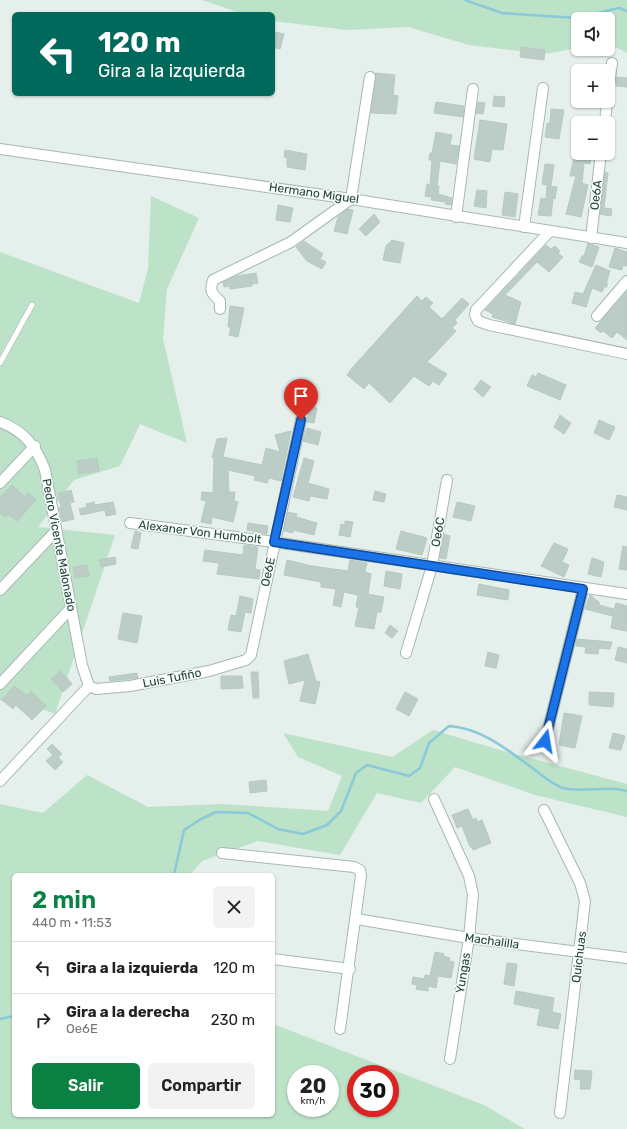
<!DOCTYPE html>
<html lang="es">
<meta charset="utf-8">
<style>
body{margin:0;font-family:Rubik,sans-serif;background:#f2f2f2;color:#222;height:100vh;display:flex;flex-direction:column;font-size:15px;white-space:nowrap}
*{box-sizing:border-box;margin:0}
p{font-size:13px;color:#767676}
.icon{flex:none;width:22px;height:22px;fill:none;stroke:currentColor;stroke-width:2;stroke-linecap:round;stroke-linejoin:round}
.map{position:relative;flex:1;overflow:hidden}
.drawer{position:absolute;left:12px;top:873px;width:263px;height:244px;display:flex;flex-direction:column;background:#fff;border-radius:6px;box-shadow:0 1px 3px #0004}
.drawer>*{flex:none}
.banner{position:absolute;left:12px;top:12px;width:263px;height:84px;border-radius:6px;box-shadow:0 1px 3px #0004;background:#00695c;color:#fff;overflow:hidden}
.fabs{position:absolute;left:571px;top:12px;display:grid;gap:8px}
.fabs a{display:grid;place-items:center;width:44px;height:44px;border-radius:6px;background:#fff;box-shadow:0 1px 3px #0004;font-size:20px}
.speed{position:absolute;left:287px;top:1065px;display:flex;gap:8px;font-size:20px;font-weight:700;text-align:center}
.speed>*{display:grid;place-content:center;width:52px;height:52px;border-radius:50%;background:#fff;box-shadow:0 1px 3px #0004;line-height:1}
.speed small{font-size:10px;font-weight:400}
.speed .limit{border:6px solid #d22;background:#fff;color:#111}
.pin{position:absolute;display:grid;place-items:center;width:34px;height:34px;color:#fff;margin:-41px -17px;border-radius:50% 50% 50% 0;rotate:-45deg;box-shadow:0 0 4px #0007}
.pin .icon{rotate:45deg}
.me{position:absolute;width:44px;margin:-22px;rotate:14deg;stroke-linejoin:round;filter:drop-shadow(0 0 3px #0008)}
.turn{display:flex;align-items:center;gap:14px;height:84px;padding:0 20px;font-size:18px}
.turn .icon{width:52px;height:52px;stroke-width:2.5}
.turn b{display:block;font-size:28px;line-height:34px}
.round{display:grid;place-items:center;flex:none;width:42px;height:42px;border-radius:6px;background:#f2f2f2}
.headline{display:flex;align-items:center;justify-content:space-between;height:68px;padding:0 20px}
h1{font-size:24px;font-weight:600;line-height:30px;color:#0b8043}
.primary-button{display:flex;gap:8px;margin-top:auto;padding:8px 20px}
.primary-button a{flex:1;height:46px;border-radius:6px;background:#0b8043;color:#fff;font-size:16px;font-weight:600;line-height:46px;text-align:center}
.primary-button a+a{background:#f2f2f2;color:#222}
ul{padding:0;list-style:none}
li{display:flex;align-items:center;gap:12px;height:52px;padding:0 20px;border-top:1px solid #e0e0e0}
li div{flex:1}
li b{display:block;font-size:15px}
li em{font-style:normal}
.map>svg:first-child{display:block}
.green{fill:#bce2c8;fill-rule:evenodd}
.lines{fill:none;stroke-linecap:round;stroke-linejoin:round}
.stream{stroke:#89c9d8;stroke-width:2.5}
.building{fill:#bccdc7;stroke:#b6cac2}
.lane-casing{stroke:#a7b8b3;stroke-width:6}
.street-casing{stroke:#a7b8b3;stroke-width:12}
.lane{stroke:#fff;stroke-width:5}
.street{stroke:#fff;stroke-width:10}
.route-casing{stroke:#114b97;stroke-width:10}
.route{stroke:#1a73e8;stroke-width:7}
.labels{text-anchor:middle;stroke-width:3;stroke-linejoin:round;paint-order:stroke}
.street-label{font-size:12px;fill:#22433b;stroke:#f6fbf9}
</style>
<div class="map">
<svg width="627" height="1129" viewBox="0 0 627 1129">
<rect width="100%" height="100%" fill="#e5efeb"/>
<g class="green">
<polygon points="202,0 627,0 627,53 608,43 608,19 578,19 578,48 544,54 469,45 408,27 347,30 273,21 273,14 243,14"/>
<polygon points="151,196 199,218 167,289 163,339 187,443 140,424 120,466 74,480 38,527 115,535 55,714 13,697 0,701 0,252 139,303 148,269"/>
<path d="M433,730L500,750L627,784V817L535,795L455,767L421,803L377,793L340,855L258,841L202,861L190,875H14V1115H273V1024L484,1105L525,1129H0V804L43,813L87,775L148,807L222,804L328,811L342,776L298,757L283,733L392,757ZM296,1074H330V1108H296ZM356,1074H390V1108H356Z"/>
</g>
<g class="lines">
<g class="stream">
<polyline points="465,0 502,13 577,18 619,8 627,11"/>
<path d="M174,875L184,830L201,819L216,812L248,813L278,829L303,834L327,825L341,811L356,773L367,765L409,776L420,768L429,743L449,726C482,728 509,751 535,770C544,777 552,784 563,788C584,793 607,785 627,791"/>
<polyline points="0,1019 14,1016"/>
</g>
</g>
<g class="building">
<polygon points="275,32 284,34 280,49 273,47"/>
<polygon points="521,47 545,50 544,60 520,57"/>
<polygon points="375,73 395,75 393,95 398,96 396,114 371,113 376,78"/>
<polygon points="617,77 627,78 627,87 616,86"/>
<polygon points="494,96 505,97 504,107 493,106"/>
<polygon points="436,102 464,106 463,117 434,113"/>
<polygon points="478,102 485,103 483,114 476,113"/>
<polygon points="551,109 564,110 559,139 545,137 547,123 550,123"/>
<polygon points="480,120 507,124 503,150 492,149 490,162 474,159"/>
<polygon points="436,132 452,135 450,145 459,146 456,164 440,161 437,186 439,186 438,194 452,198 451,205 445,204 446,202 431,200 432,197 425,196 427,184 430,185 432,160 429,160 430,153 432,153"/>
<polygon points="285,150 307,154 305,170 287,167 287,158 284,157"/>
<polygon points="575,153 592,153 590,164 584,163 582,183 588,185 581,217 566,214 576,176 570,176"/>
<polygon points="545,164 554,165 551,186 542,184"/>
<polygon points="605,172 608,173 604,208 612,209 611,216 600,214"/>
<polygon points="547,186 557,187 555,199 553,198 551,216 538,215 541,198 546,199"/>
<polygon points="477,190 487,191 486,208 474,206"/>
<polygon points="505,192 518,194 515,217 502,215"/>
<polygon points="278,205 293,208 290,222 276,220"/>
<polygon points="348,209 353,210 347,234 334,231 338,217"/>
<polygon points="374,214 380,222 366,236 359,229"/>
<polygon points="392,240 404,243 400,263 383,260 386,246"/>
<polygon points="304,241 323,254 320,259 326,262 322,269 307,261 296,247"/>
<polygon points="588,243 599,247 592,267 579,262 582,256 584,256"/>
<polygon points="546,245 551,249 555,246 560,251 558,253 563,257 549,272 537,262 505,295 521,302 515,324 492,317 493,314 485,310"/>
<polygon points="615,248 627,252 627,266 623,265 622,270 609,267"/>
<polygon points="596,265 610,271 607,281 607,287 604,287 602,292 592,288 586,307 572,303 575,292 583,294"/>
<polygon points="256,273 258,283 252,284 252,286 230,289 229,286 224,287 223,282 237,276"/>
<polygon points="627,291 627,340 617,332 612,338 603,331 601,333 595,328"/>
<polygon points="417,296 422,301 426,297 433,303 429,307 442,319 462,298 469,304 455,320 457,323 452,328 456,331 427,362 447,374 439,385 433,381 429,386 414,376 390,403 369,383 364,389 347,375 352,368"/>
<polygon points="230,306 244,308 238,337 229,335 231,327 228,327"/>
<polygon points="538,373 566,385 560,400 527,386 532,375 536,377"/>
<polygon points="481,380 491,387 483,397 474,389"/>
<polygon points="310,407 317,408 314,423 307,422"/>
<polygon points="560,415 571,423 564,434 554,427"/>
<polygon points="599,420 615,427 609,440 594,433"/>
<polygon points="307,428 321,432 318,445 303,441"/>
<polygon points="291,431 281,481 269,478 267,483 254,480 255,476 228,470 229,492 235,492 234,501 238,502 233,522 212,517 211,524 201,522 206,501 201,500 202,492 213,493 214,458 212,457 217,439 227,438 223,457 262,465 266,448 280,452 275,435"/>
<polygon points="97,458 99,471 79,474 77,461"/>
<polygon points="304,458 314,461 308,483 329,489 327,499 310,496 309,501 293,497"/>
<polygon points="12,485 25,497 28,493 36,500 17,521 8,514 5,517 0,513 0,498"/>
<polygon points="71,490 74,502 70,503 74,519 62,522 59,508 61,507 58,494"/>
<polygon points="375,491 386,494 384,502 373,500"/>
<polygon points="617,495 627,497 627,510 614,507"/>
<polygon points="94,502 95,505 113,502 116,514 106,516 105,510 81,515 79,509 87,507 86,504"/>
<polygon points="457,502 475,506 471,521 453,517"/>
<polygon points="288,512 297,514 296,517 317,523 314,535 293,530 293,533 284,531"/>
<polygon points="345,521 353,522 350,537 339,535 341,524 345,525"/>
<polygon points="248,523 268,526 267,534 247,530"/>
<polygon points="135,531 141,533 138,549 131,548"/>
<polygon points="401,531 427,538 422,555 396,549"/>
<polygon points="444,534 450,536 446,559 440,558"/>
<polygon points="554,543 568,549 562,562 569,565 564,577 541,566"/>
<polygon points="244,545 258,547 255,569 260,570 259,579 217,574 219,563 203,561 205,550 243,555"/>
<polygon points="623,546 627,547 627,570 619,569"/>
<polygon points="115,557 116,564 101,567 99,560"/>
<polygon points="592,558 604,562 601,577 588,574"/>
<polygon points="287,560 312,566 348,571 350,560 367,563 365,572 371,574 368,594 384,597 381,612 377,612 374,629 355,626 359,607 356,607 358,595 344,592 341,607 333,605 336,589 321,587 321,582 284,575"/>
<polygon points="87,565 89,576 75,578 73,567"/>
<polygon points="386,571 402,574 400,589 384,586"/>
<polygon points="479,584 509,590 508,600 477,595"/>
<polygon points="590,595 599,602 599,605 614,609 616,603 627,606 627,631 611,628 613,616 585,609"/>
<polygon points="240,596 253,599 251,613 245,612 241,632 228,630 231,615 236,616"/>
<polygon points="123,613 142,616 137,643 118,639"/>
<polygon points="390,625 398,631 392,638 385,633"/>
<polygon points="577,639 612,642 610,649 599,648 598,654 585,653 586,647 576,646"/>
<polygon points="618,647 627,649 627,663 615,660"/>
<polygon points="488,652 499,655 496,668 485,666"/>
<polygon points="308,654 316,681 320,682 315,704 300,701 305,680 289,684 284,661"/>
<polygon points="61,671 72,684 63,692 51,679"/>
<polygon points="251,672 258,672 259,698 253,698"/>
<polygon points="137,673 138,678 110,681 109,677"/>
<polygon points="221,676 242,676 243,688 221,689"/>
<polygon points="14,686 27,696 31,691 46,706 32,720 16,705 13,709 2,700"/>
<polygon points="405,692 418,699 409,716 396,709"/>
<polygon points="589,692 614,693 613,707 589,705"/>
<polygon points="564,713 582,716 575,748 559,745"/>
<polygon points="613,733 625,736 621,750 609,748"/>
<polygon points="52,744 62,754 58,757 63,762 55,770 46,761 53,755 47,749"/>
<polygon points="266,780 267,791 250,793 249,782"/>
<polygon points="468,809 473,820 476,818 477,822 482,820 491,843 473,850 472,847 470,847 462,826 457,828 452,815"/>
<polygon points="435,952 444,954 443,956 450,958 449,961 454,962 451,978 438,976 436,988 428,986 428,991 416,989 417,985 412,984 413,977 424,979 425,975 430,976"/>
<polygon points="507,963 517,964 514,986 504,984"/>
<polygon points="516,991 554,998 552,1012 561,1014 558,1029 537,1025 540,1009 514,1004"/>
<polygon points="575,1070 592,1071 590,1089 580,1089 581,1080 574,1079"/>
</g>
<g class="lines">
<g class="lane-casing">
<polyline id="lane" points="0,363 32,305"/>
</g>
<g class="street-casing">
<g id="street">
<polyline points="608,95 612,63"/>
<polyline points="605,123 607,101"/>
<polyline points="0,149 351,199 627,243"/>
<polyline points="456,217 473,89"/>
<polyline points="524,227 543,88"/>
<polyline points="550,231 476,310 475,315 478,321 489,325 627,354"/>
<polyline points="591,238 601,153"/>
<path d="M220,309V301C212,294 209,291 213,280L291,242L351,199L370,77"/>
<polyline points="597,316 627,281"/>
<path d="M0,422C24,431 36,446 45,470L82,665L89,686"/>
<polyline points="0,483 35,446"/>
<polyline points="130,523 274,542 627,594"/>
<polyline points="0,590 55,532"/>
<polyline points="406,653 432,566 447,480"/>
<polyline points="0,684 71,608"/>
<polyline points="89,686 96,689 130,686 209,671 246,660 251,655 301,420"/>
<polyline points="545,741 583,589"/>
<polyline points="0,781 89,686"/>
<polyline points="434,799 469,876 473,895 469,938 450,1059"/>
<polyline points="544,810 580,883 585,901 560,1113"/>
<polyline points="222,853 354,867 360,870 361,876 340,1029"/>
<polyline points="357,919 469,938 627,958"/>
<polyline points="273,959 350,969"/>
</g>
</g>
<use href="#lane" class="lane"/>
<use href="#street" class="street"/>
</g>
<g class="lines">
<g class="route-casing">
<polyline id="route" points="301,420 274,542 583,589 545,741"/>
</g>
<use href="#route" class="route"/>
</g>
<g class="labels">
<g class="street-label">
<text transform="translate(314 193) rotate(8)" y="4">Hermano Miguel</text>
<text transform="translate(596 195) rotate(-83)" y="4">Oe6A</text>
<text transform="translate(200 532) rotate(7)" y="4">Alexaner Von Humbolt</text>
<text transform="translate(438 532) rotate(-80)" y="4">Oe6C</text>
<text transform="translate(59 545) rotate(79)" y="4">Pedro Vicente Malonado</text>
<text transform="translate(268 572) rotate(-78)" y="4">Oe6E</text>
<text transform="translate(172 678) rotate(-11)" y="4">Luis Tufiño</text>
<text transform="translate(492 941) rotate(8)" y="4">Machalilla</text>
<text transform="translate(579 957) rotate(-83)" y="4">Quichuas</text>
<text transform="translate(463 973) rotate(-81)" y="4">Yungas</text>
</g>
</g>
</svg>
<div class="fabs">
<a><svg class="icon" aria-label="sound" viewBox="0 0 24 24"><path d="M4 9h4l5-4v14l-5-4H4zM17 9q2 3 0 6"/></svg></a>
<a>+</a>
<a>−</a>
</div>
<div class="speed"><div>20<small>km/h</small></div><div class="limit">30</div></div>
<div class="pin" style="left:301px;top:420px;background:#d93025"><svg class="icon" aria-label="arrive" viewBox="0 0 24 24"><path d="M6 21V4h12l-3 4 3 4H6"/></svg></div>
<svg class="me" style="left:545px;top:741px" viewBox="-20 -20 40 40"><path d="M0-17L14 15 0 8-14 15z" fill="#1a73e8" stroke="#fff" stroke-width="4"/></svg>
<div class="banner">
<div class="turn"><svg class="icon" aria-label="left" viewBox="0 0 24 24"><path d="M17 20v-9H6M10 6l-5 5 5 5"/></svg><div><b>120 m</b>Gira a la izquierda</div></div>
</div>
<section class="drawer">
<div class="headline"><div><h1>2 min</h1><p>440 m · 11:53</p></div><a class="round"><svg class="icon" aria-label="close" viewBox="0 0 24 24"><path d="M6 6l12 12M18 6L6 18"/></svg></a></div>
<ul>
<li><svg class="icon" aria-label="left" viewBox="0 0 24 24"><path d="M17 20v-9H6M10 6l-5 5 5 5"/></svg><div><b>Gira a la izquierda</b></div><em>120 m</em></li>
<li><svg class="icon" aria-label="right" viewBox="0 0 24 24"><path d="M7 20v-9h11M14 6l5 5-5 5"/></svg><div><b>Gira a la derecha</b><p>Oe6E</p></div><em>230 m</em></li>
</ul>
<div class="primary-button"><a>Salir</a><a>Compartir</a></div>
</section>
</div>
